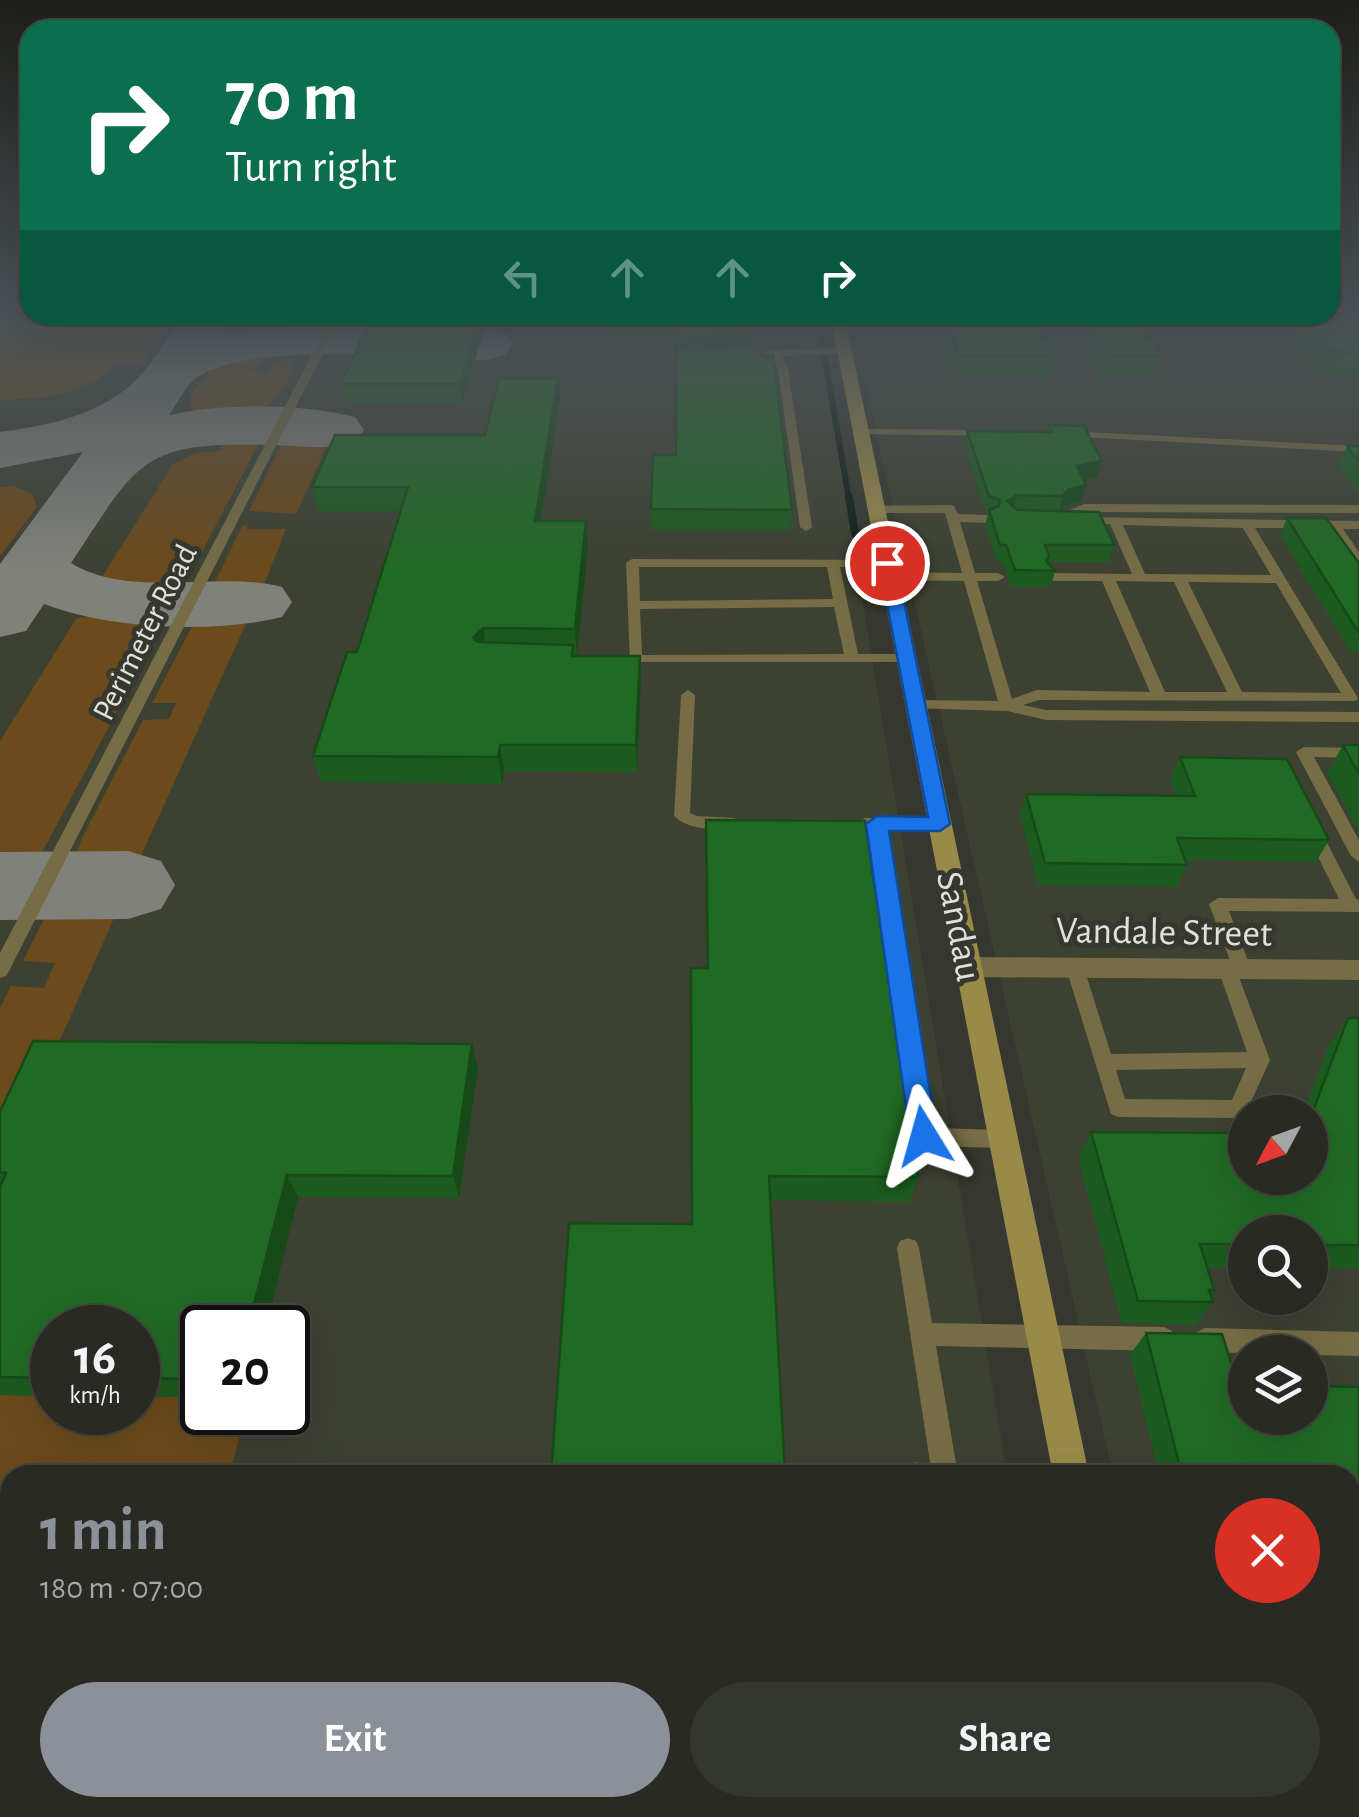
<!DOCTYPE html>
<meta charset="utf-8">
<style>
body{margin:0;font-family:"Alegreya Sans",sans-serif;background:#343630;color:#f1f3f6;height:100vh;display:flex;flex-direction:column;font-size:38px;white-space:nowrap}
*{box-sizing:border-box;margin:0}
p{font-size:32px;color:#a5a7a6}
.icon{flex:none;width:55px;height:55px;fill:none;stroke:currentColor;stroke-width:2;stroke-linecap:round;stroke-linejoin:round}
.map{position:relative;flex:1;overflow:hidden}
.side{position:absolute;left:0px;top:1465px;width:1360px;height:352px;display:flex;flex-direction:column;background:#282a23;border-radius:30px 30px 0 0;box-shadow:0 10px 40px #0002,0 0 0 2px #444641}
.side>*{flex:none}
.hud{position:absolute;left:20px;top:20px;width:1320px;height:305px;border-radius:30px;box-shadow:0 10px 40px #0002,0 0 0 2px #444641;background:#0b6e4f;color:#fff;overflow:hidden}
.needle{width:65px;rotate:229deg}
.controls{position:absolute;left:1228px;top:1095px;display:grid;gap:20px}
.controls a{display:grid;place-items:center;width:100px;height:100px;border-radius:50%;background:#282a23;box-shadow:0 10px 40px #0002,0 0 0 2px #444641;font-size:50px}
.speed{position:absolute;left:30px;top:1305px;display:flex;gap:20px;font-size:50px;font-weight:700;text-align:center}
.speed>*{display:grid;place-content:center;width:130px;height:130px;border-radius:50%;background:#282a23;box-shadow:0 10px 40px #0002,0 0 0 2px #444641;line-height:1}
.speed small{font-size:25px;font-weight:400}
.speed .limit{border:5px solid #111;border-radius:15px;background:#fff;color:#111}
.pin{position:absolute;display:grid;place-items:center;width:85px;height:85px;color:#fff;margin:-42px;border:5px solid #fff;border-radius:50%;box-shadow:0 2px 10px #0007}
.me{position:absolute;width:110px;margin:-55px;rotate:352deg;stroke-linejoin:round;filter:drop-shadow(0 0 8px #0008)}
.turn{display:flex;align-items:center;gap:35px;height:210px;padding:0 40px;font-size:45px}
.turn .icon{width:130px;height:130px;stroke-width:2.5}
.turn b{display:block;font-size:70px;line-height:85px}
.lanes{display:flex;align-items:center;height:95px;padding:0 40px;background:#0003;justify-content:center;gap:50px;direction:ltr}
.lanes .off{opacity:.35}
.round{display:grid;place-items:center;flex:none;width:105px;height:105px;border-radius:52px;background:#343630}
.head{display:flex;align-items:center;justify-content:space-between;height:170px;padding:0 40px}
h1{font-size:60px;font-weight:700;line-height:75px;color:#8c9099}
.button{display:flex;gap:20px;margin-top:auto;padding:20px 40px}
.button a{flex:1;height:115px;border-radius:60px;background:#8c9099;color:#fff;font-size:40px;font-weight:700;line-height:115px;text-align:center}
.button a+a{background:#343630;color:#f1f3f6}
.map>svg:first-child{display:block}
.built{fill:#3d4132;fill-rule:evenodd}
.green{fill:#6b4a1b}
.lines{fill:none;stroke-linecap:round;stroke-linejoin:round}
.stream-far1{stroke:#0f1f19;stroke-width:6}
.stream{stroke:#0f1f19;stroke-width:8}
.taxiway{fill:#80817a;fill-rule:evenodd}
.lane{fill:#766d46;fill-rule:evenodd}
.street{fill:#766d46;fill-rule:evenodd}
.secondary{fill:#9a8a4a;fill-rule:evenodd}
.wall{fill:#1c5b1f}
.shaded-wall{fill:#164a19}
.building{fill:#206a24;stroke:#164a19;stroke-width:2.5}
.route{fill:#1a73e8;stroke:#114b97;stroke-width:2.5}
.labels{text-anchor:middle;stroke-width:10;stroke-linejoin:round;paint-order:stroke}
.far-street-label{font-size:32px;fill:#e0e1dc;stroke:#36382f}
.street-label{font-size:38px;fill:#e0e1dc;stroke:#36382f}
</style>
<div class="map">
<svg width="1359" height="1817" viewBox="0 0 1359 1817">
<rect width="100%" height="100%" fill="#36382f"/>
<g class="built">
<path d="M0,318H816L1007,1475H10V1808H1062L1064,1817H0ZM52,1328H138V1412H52ZM202,1328H288V1412H202Z"/>
<path d="M850,318H1359V1817H1191L1188,1808H1350V1475H1113ZM1245,1112H1310V1178H1245ZM1245,1232H1310V1298H1245ZM1245,1352H1310V1418H1245Z"/>
</g>
<g class="green">
<polygon points="0,318 176,318 141,365 116,365 98,380 71,391 41,398 0,400"/>
<path d="M259,351L278,352L252,372L269,373L272,366L290,359L294,366C279,409 235,440 192,410L190,397C208,369 224,355 259,351Z"/>
<polygon points="227,438 261,439 182,590 103,585 99,582 173,464 196,453 219,451"/>
<polygon points="314,439 329,441 296,514 249,511 283,441"/>
<polygon points="13,486 32,493 37,507 0,556 0,487"/>
<polygon points="247,525 247,529 286,529 264,585 253,590 211,590 242,526"/>
<polygon points="104,611 170,612 38,860 22,867 0,867 0,741 76,619"/>
<polygon points="199,613 242,614 248,619 136,867 90,866 76,855 82,838 143,720 169,719 176,703 152,703"/>
<polygon points="49,909 118,909 0,1176 0,1008 11,986 44,988 55,963 23,961"/>
<polygon points="0,1395 52,1396 52,1412 138,1412 138,1397 202,1397 202,1412 245,1413 230,1475 10,1475 10,1663 0,1663"/>
</g>
<g class="lines">
<g class="stream-far1">
<polyline points="818,318 823,343"/>
<polyline points="825,360 849,499"/>
</g>
<polyline class="stream" points="849,497 855,533"/>
<g class="taxiway">
<path d="M182,318H234L224,333L322,324L486,328L505,333L513,344L505,355L486,360C417,358 251,340 196,378C185,386 177,404 169,415C226,403 299,403 355,417L364,430L355,443C327,450 300,446 271,445C140,441 139,461 71,563C132,600 216,570 282,587L292,602L282,617C215,634 109,629 44,604L26,631L0,637V564L83,452L0,468V432C46,426 101,415 136,380C153,363 167,338 182,318Z"/>
<polygon points="128,851 161,861 175,885 161,909 128,919 0,920 0,852"/>
<rect x="0" y="1636" width="10" height="154"/>
</g>
<g class="lane">
<polygon points="331,318 341,318 9,971 6,976 0,978 0,953"/>
<polygon points="844,348 848,349 848,353 782,356 788,369 812,527 806,531 800,527 778,369 772,357 760,354 775,350"/>
<polygon points="861,429 990,430 996,433 990,436 857,434 857,430"/>
<polygon points="1066,431 1359,446 1359,452 1062,436 1060,434"/>
<polygon points="1084,504 1359,505 1359,513 1085,512 1068,517 1062,513"/>
<path d="M950,505L954,506L958,514L987,515L993,519L987,523L960,522L975,573H998L1005,577L998,581H977L1012,699L1037,690L1150,692L1102,581H1052L1045,577L1052,573L1132,574L1110,524H1083L1079,523V517L1359,521V529H1343L1359,552V565L1354,564L1330,528H1255L1358,698L1356,701L1039,700L1023,705L1046,710L1359,712V722L1046,720L1007,711L910,708L908,705L915,700L998,701L964,581L890,580L884,576L890,572L962,573L945,513H876L870,509L872,506ZM1123,525L1243,528L1271,575L1145,574ZM1116,581L1174,582L1227,692H1165ZM1188,582L1276,583L1341,693L1242,692Z"/>
<path d="M632,559L892,560V566L887,567H840L858,654H906L913,658L906,662H630L626,563ZM639,567H827L833,599L640,601ZM834,607L844,654L642,655L640,609Z"/>
<path d="M688,690L695,695L690,813L697,816L735,818L737,822L735,826C714,830 690,831 674,816L681,695Z"/>
<polygon points="1304,747 1359,748 1359,758 1314,757 1359,840 1359,862 1351,856 1296,752"/>
<polygon points="865,818 940,818 948,824 940,830 886,830 933,1128 1003,1130 1010,1133 1013,1139 1010,1145 1003,1148 924,1146 917,1143 914,1137 870,830 859,828 857,824"/>
<path d="M1313,825L1319,827L1356,899L1359,900V912L1229,911L1251,969L1248,974L1238,975L1270,1060L1245,1115L1238,1118L1118,1117L1111,1114L1066,968L1069,963H1081L1084,968L1111,1054L1247,1052L1218,969L1221,964L1231,963L1209,904L1218,898L1339,899L1305,831ZM1246,1068L1232,1100L1125,1099L1116,1070Z"/>
<polygon points="908,1238 916,1241 919,1248 932,1323 1164,1327 1172,1331 1176,1339 1172,1347 1164,1351 936,1346 958,1475 932,1475 897,1248 900,1241"/>
<polygon points="1205,1328 1359,1332 1359,1356 1205,1352 1197,1348 1193,1340 1197,1332"/>
<polygon points="916,1462 927,1466 931,1475 903,1475 907,1466"/>
<rect x="1350" y="1661" width="9" height="28"/>
<polygon points="946,1808 976,1808 977,1817 947,1817"/>
<polygon points="1305,1808 1335,1808 1338,1817 1308,1817"/>
</g>
<polygon class="street" points="968,957 1359,960 1359,980 968,977 959,974 955,967 959,960"/>
<g class="secondary">
<polygon points="831,318 845,318 1089,1475 1053,1475"/>
<polygon points="1118,1808 1160,1808 1162,1817 1120,1817"/>
</g>
</g>
<g class="wall">
<polygon points="371,318 757,318 758,343 792,510 790,530 651,530 651,509 676,455 677,342 600,342 599,322 486,322 463,403 346,403 341,384"/>
<polygon points="988,318 1038,318 1056,355 1051,380 955,379 945,350 949,326 988,320"/>
<polygon points="1301,321 1359,321 1359,380 1316,374 1292,345"/>
<polygon points="1084,323 1162,356 1155,380 1100,380 1078,347"/>
<polygon points="558,378 560,401 541,521 586,521 588,546 577,656 640,656 641,682 637,772 504,771 502,784 321,782 313,756 357,652 400,512 319,512 312,487 485,435"/>
<polygon points="1048,425 1102,461 1097,478 1084,480 1086,485 1081,501 1063,506 1059,511 1114,545 1109,562 1048,562 1055,571 1051,587 1011,587 1002,562 997,562 985,527 988,513 986,512 964,447 967,431 1047,432"/>
<polygon points="1347,446 1359,446 1359,493 1338,466"/>
<polygon points="1287,518 1359,563 1359,652 1351,652 1280,535"/>
<polygon points="1343,745 1359,745 1359,832 1327,773"/>
<polygon points="1180,757 1329,840 1316,862 1185,860 1187,865 1177,887 1038,885 1020,815 1026,794 1177,796 1170,779"/>
<polygon points="706,820 918,1177 910,1202 771,1200 707,968"/>
<polygon points="1348,1018 1359,1018 1359,1269 1310,1268 1310,1232 1245,1232 1245,1268 1207,1268 1214,1290 1211,1295 1213,1302 1195,1325 1122,1323 1078,1158 1091,1132 1310,1178 1310,1112 1303,1112 1329,1045"/>
<polygon points="472,1044 478,1068 459,1198 298,1197 202,1328 202,1397 138,1397 138,1328 52,1328 52,1396 0,1395 0,1112"/>
<polygon points="1146,1333 1238,1385 1359,1387 1359,1557 1350,1557 1350,1475 1159,1475 1130,1354"/>
</g>
<g class="shaded-wall">
<polygon points="480,318 485,318 486,322 463,403 460,384"/>
<polygon points="759,330 758,348 690,356 682,346 690,338"/>
<polygon points="558,378 560,401 537,546 535,521"/>
<polygon points="1102,461 1097,478 1073,482 1077,466"/>
<polygon points="1086,485 1081,501 1063,506 1059,512 1063,496 1067,490"/>
<polygon points="1017,495 1013,511 1007,501"/>
<polygon points="586,521 588,546 577,656 575,629"/>
<polygon points="483,628 487,654 473,638"/>
<polygon points="640,656 641,682 637,772 636,745"/>
<polygon points="500,745 504,771 502,784 498,757"/>
<polygon points="472,1044 478,1068 459,1198 453,1176"/>
<polygon points="287,1175 298,1197 266,1328 248,1328"/>
</g>
<g class="building">
<polygon points="371,318 480,318 460,384 341,384"/>
<polygon points="600,318 757,318 759,330 690,338 682,346 691,351 760,343 761,355 773,355 792,510 651,509 653,455 676,455 677,324 599,323"/>
<polygon points="995,318 1038,318 1056,355 959,355 949,326 995,319"/>
<polygon points="1301,321 1359,321 1359,354 1326,349"/>
<polygon points="1084,323 1144,327 1162,356 1107,356"/>
<polygon points="499,378 558,378 535,521 586,521 575,629 483,628 473,638 478,642 573,645 572,656 640,656 636,745 500,745 498,757 313,756 347,652 357,652 408,487 312,487 335,435 485,435"/>
<polygon points="1048,425 1084,426 1102,461 1077,466 1086,485 1067,490 1063,496 1017,495 1007,501 1017,510 1099,512 1114,545 1045,545 1049,556 1046,561 1055,571 1015,570 1006,545 1000,545 989,510 999,506 1000,500 989,496 967,431 1052,432"/>
<polygon points="1347,446 1359,446 1359,462"/>
<polygon points="1287,518 1326,518 1359,563 1359,633"/>
<polygon points="1343,745 1359,745 1359,774"/>
<polygon points="1180,757 1287,759 1329,840 1177,838 1187,865 1045,863 1026,794 1195,796"/>
<polygon points="706,820 865,821 918,1177 769,1176 785,1475 551,1475 569,1223 692,1224 691,968 708,968"/>
<polygon points="1348,1018 1359,1018 1359,1245 1310,1245 1310,1232 1245,1232 1245,1244 1200,1244 1214,1290 1209,1290 1213,1302 1138,1301 1091,1132 1245,1133 1245,1178 1310,1178 1310,1119"/>
<polygon points="33,1041 472,1044 453,1176 287,1175 248,1328 202,1328 202,1379 138,1378 138,1328 52,1328 52,1378 0,1377 0,1187 6,1173 0,1172 0,1112"/>
<polygon points="1146,1333 1222,1334 1238,1385 1245,1385 1245,1418 1310,1418 1310,1386 1359,1387 1359,1540 1350,1540 1350,1475 1182,1475"/>
<polygon points="380,1808 572,1808 572,1811 740,1813 741,1817 379,1817"/>
</g>
<linearGradient id="sky" x2="0" y2="1"><stop stop-color="#1e1f1a"/><stop offset="0.56" stop-color="#4c5358"/><stop offset="1" stop-color="#4c5358" stop-opacity="0"/></linearGradient>
<rect width="1359" height="572" fill="url(#sky)"/>
<polygon class="route" points="881,560 896,563 950,824 940,831 889,831 937,1136 933,1145 924,1148 914,1145 910,1136 866,824 877,816 928,817 879,563"/>
<g class="labels">
<g class="far-street-label">
<text transform="translate(144 632) rotate(-63)" y="11">Perimeter Road</text>
</g>
<g class="street-label">
<text transform="translate(960 926) rotate(79)" y="13">Sandau</text>
<text transform="translate(1164 931) rotate(1)" y="13">Vandale Street</text>
</g>
</g>
</svg>
<div class="controls">
<a><svg class="needle" viewBox="-14 -14 28 28"><path d="M0-13l5 13h-10z" fill="#e53935"/><path d="M0 13l5-13h-10z" fill="#a5a7a6"/></svg></a>
<a><svg class="icon" aria-label="search" viewBox="0 0 24 24"><circle cx="10" cy="10" r="6"/><path d="M15 15l6 6"/></svg></a>
<a><svg class="icon" aria-label="layers" viewBox="0 0 24 24"><path d="M12 4l9 5-9 5-9-5zM3 14l9 5 9-5"/></svg></a>
</div>
<div class="speed"><div>16<small>km/h</small></div><div class="limit">20</div></div>
<div class="pin" style="left:887px;top:563px;background:#d93025"><svg class="icon" aria-label="arrive" viewBox="0 0 24 24"><path d="M6 21V4h12l-3 4 3 4H6"/></svg></div>
<svg class="me" style="left:924px;top:1136px" viewBox="-20 -20 40 40"><path d="M0-17L14 15 0 8-14 15z" fill="#1a73e8" stroke="#fff" stroke-width="4"/></svg>
<div class="hud">
<div class="turn"><svg class="icon" aria-label="right" viewBox="0 0 24 24"><path d="M7 20v-9h11M14 6l5 5-5 5"/></svg><div><b>70 m</b>Turn right</div></div>
<div class="lanes"><svg class="icon off" aria-label="left" viewBox="0 0 24 24"><path d="M17 20v-9H6M10 6l-5 5 5 5"/></svg><svg class="icon off" aria-label="ahead" viewBox="0 0 24 24"><path d="M12 20V5M6 11l6-6 6 6"/></svg><svg class="icon off" aria-label="ahead" viewBox="0 0 24 24"><path d="M12 20V5M6 11l6-6 6 6"/></svg><svg class="icon" aria-label="right" viewBox="0 0 24 24"><path d="M7 20v-9h11M14 6l5 5-5 5"/></svg></div>
</div>
<section class="side">
<div class="head"><div><h1>1 min</h1><p>180 m · 07:00</p></div><a class="round" style="background:#d93025;color:#fff"><svg class="icon" aria-label="close" viewBox="0 0 24 24"><path d="M6 6l12 12M18 6L6 18"/></svg></a></div>
<div class="button"><a>Exit</a><a>Share</a></div>
</section>
</div>
